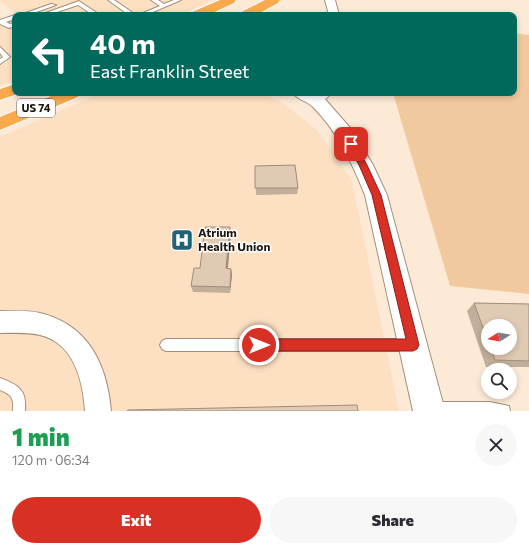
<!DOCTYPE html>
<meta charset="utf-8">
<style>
body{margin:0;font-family:Commissioner,sans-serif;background:#f7f7f7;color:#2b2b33;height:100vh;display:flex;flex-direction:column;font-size:15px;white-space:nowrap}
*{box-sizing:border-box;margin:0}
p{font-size:13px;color:#7c7c81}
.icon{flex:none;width:22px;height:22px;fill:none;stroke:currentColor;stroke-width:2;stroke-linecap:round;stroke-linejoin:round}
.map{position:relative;height:411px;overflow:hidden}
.panel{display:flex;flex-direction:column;background:#fff;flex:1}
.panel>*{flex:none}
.banner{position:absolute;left:12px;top:12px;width:505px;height:84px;border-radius:8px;box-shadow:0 2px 6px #0003;background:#00695c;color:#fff;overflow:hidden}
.needle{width:26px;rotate:259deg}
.buttons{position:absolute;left:481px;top:319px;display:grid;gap:8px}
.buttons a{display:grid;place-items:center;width:36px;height:36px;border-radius:50%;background:#fff;box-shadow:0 2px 6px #0003;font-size:20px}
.pin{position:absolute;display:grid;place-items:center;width:34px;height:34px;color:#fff;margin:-17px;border-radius:8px;box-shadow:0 2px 6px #0006}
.me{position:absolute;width:44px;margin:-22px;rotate:90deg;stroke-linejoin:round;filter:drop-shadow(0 0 3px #0008)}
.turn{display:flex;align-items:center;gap:14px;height:84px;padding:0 12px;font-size:18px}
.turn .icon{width:52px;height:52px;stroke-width:2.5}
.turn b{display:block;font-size:28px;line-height:34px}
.round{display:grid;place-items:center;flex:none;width:42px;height:42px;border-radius:21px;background:#f7f7f7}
.head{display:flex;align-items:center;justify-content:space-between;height:68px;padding:0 12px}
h1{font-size:24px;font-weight:800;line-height:30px;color:#1e9e55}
.button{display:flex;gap:8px;margin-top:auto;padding:8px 12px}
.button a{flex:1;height:46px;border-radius:24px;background:#d93025;color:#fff;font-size:16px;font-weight:800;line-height:46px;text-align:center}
.button a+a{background:#f7f7f7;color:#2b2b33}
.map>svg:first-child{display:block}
.built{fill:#fde0c2}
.green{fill:#f2c99e}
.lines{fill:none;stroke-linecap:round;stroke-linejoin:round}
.lane-casing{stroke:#a58f7a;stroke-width:2}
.street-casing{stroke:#a58f7a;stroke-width:2}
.secondary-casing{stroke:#a58f7a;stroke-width:2}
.highway-casing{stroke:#fff;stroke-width:2}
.lane{fill:#fff;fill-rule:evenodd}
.street{fill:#fff;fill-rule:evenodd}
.secondary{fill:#fff;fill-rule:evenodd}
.highway{fill:#faaa4d;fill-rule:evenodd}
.wall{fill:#c2ae9a;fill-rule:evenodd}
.shaded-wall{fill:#9e8d7d}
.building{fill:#e1cab3;stroke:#9e8d7d}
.route{fill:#d93025;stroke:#8d1f18}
.labels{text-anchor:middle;stroke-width:3;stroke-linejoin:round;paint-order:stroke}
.shield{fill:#fff;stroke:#5f5a54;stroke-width:1}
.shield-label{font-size:11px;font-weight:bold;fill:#1b140b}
.poi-label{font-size:12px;font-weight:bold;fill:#1b140b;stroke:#fff;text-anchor:start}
</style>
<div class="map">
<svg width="529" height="411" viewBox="0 0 529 411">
<rect width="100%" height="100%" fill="#fcead7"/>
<g class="built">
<polygon points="0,0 214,0 181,15 16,15"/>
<polygon points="15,20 15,80 0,86 0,25"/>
<polygon points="101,93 261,93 281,102 317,130 352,181 399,411 0,411 0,137"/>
</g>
<polygon class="green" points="514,33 529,35 529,294 450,286 393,93 514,93"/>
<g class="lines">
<g class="lane-casing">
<g id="lane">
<polygon points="108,0 114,0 136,15 129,15"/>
<polygon points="151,0 158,0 164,4 174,0 181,0 146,15 138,15 160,6"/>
<polygon points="79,1 100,15 93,15 78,5 48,15 40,15"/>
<polygon points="51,4 56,5 28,15 20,15"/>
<polygon points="15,15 15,19 6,22 10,24 15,22 15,26 9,28 0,24 0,20"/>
<polygon points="0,47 10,57 0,64 0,59 3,57 0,53"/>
<polygon points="166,339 410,339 414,341 416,345 414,349 410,351 166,351 162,349 160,345 162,341"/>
<path d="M0,378C18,385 27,389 25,411H13C14,398 12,395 0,390Z"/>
<polygon points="432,402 490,402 509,406 510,411 427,411 426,408 427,403"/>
</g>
</g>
<g class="street-casing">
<g id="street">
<polygon points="325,0 335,0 339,15 329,15"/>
<path d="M315,93H331C326,100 318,105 309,103L307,100Z"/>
<path d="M0,311C13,311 27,310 40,313C89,325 107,365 111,411H85C83,381 74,343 40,335C27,332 13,333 0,333Z"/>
</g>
</g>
<g class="secondary-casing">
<path id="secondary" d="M293,93H314L324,98L352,130L373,165L387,195L445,411H413L365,195C352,163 338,132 313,107C307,101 298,100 293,93Z"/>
</g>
<g class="highway-casing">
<g id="highway">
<polygon points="220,0 236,0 234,3 208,15 190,15 192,12"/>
<polygon points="265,0 280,0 278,3 256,15 239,15 241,12"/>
<polygon points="15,84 15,93 20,93 0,100 0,89"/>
<polygon points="58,93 80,93 78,97 0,130 0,117"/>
</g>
</g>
<use href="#lane" class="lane"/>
<use href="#street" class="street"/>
<use href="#secondary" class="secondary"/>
<use href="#highway" class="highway"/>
</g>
<g class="wall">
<polygon points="255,166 298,188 297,194 256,195"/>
<polygon points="230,227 231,234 228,268 231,269 232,275 230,293 193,292 191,286 200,268"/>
<path d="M474,303L529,304V367H486L467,311ZM488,326L510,348H488Z"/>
</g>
<g class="shaded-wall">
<polygon points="230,227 231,234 227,275 226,268"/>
<polygon points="231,269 232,275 230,293 230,287"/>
</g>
<g class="building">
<polygon points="295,165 298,188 255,188 255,166"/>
<polygon points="205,227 230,227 226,268 231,269 230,287 191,286 194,268 200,268"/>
<polygon points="474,303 529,304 529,361 495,360 491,348 510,348 510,326 488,326 488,341"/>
<polygon points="357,405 358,411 127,411 128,410"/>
</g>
<polygon class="route" points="348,142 354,142 355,144 367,165 381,195 419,345 417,349 413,351 259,351 254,349 253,345 254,341 259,339 406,339 372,195 359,165 347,144"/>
<defs>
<g id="hospital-square" transform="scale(1.15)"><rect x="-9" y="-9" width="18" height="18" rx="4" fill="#206576" stroke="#fff"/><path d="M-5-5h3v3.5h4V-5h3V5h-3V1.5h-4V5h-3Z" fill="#fff"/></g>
</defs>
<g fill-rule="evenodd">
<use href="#hospital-square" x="182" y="240"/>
</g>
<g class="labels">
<rect class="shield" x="17" y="99" width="38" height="18" rx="3"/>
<g class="shield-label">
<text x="36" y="112">US 74</text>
</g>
<g class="poi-label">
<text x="198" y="237">Atrium<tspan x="198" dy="14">Health Union</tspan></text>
</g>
</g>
</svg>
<div class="buttons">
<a><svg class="needle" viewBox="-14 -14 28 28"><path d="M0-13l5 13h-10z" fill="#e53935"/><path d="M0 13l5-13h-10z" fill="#7c7c81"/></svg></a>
<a><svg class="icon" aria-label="search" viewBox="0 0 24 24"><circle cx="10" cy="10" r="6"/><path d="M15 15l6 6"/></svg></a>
</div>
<div class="pin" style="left:351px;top:144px;background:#d93025"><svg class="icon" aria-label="arrive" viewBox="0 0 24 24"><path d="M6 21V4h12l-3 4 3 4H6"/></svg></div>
<svg class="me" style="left:259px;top:345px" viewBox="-20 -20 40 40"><circle r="17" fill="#d93025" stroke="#fff" stroke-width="3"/><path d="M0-11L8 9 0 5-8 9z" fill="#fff"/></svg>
<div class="banner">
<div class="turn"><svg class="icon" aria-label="left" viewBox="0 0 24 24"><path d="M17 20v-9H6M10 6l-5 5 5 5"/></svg><div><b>40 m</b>East Franklin Street</div></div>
</div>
</div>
<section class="panel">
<div class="head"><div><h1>1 min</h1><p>120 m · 06:34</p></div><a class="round"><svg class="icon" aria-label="close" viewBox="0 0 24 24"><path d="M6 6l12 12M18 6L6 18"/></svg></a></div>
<div class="button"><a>Exit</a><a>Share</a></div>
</section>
